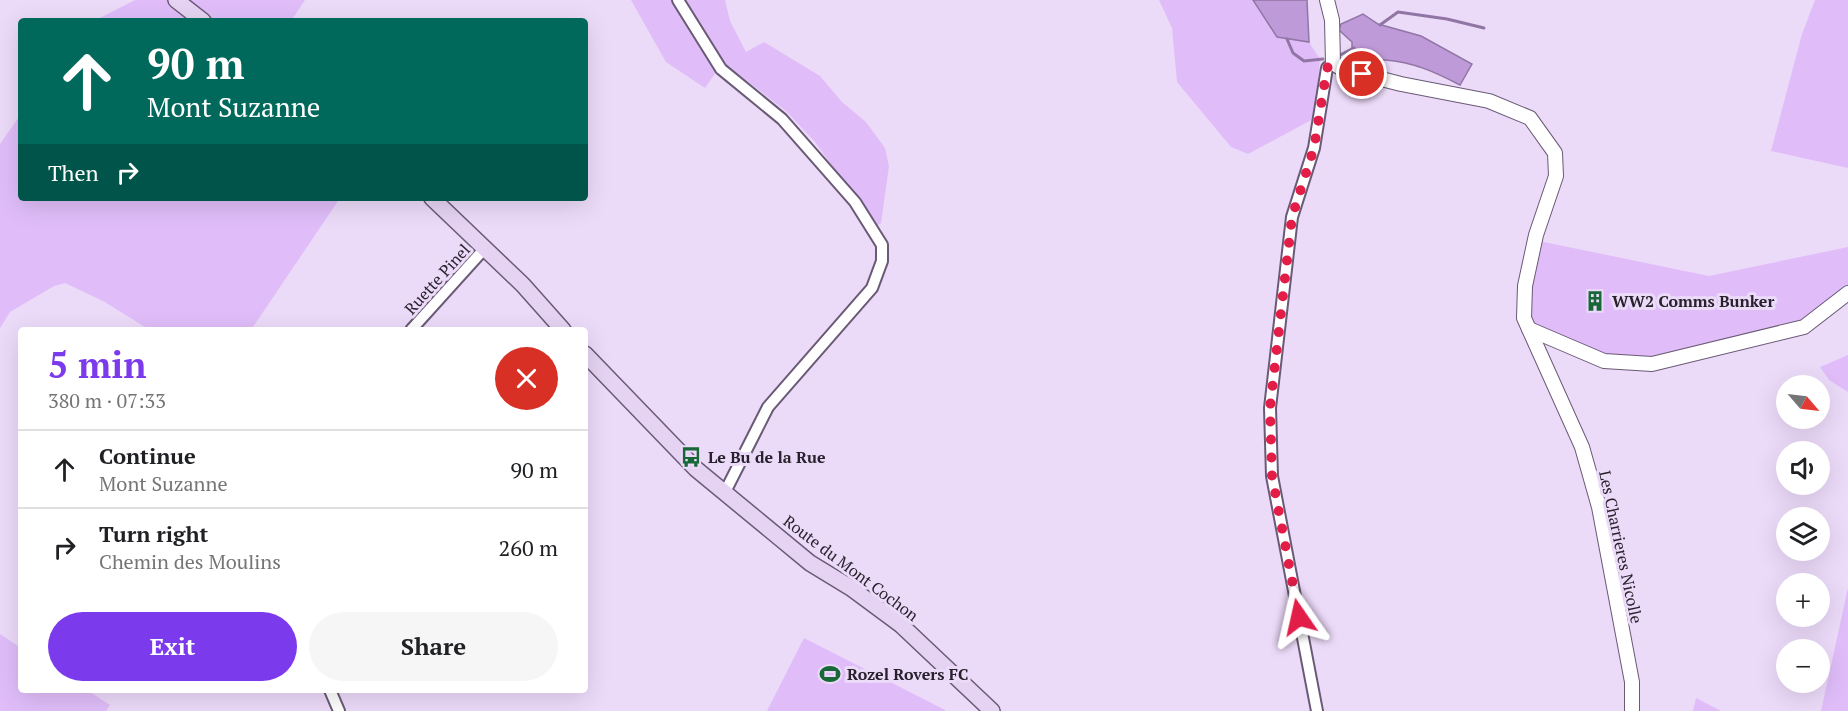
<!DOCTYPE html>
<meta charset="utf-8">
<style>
body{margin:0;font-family:"PT Serif",serif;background:#f6f6f6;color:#202124;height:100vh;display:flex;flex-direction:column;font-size:22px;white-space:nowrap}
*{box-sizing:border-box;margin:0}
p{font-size:20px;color:#757577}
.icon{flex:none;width:33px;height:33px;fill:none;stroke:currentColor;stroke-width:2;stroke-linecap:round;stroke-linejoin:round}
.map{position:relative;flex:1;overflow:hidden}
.panel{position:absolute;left:18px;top:327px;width:570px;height:366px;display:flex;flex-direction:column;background:#fff;border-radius:6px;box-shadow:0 6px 24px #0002}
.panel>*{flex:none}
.top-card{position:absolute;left:18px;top:18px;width:570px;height:183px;border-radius:6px;box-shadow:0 6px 24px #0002;background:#00695c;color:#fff;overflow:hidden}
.needle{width:39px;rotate:118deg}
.tools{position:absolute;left:1776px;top:375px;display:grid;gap:12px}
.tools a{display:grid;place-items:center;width:54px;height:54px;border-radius:50%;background:#fff;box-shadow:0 6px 24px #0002;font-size:30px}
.pin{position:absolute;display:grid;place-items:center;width:51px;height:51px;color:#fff;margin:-26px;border:3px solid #fff;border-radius:50%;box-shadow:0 2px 6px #0007}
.me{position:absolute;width:66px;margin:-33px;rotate:349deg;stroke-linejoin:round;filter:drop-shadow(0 0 4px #0008)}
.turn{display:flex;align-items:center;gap:21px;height:126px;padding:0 30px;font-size:27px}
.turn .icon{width:78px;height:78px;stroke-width:2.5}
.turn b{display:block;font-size:42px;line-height:51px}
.then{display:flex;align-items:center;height:57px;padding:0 30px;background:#0003;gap:12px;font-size:22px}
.round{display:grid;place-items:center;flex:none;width:63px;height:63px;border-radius:32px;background:#f6f6f6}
.head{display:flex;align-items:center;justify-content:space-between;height:102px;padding:0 30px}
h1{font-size:36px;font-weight:700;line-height:45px;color:#7c3aed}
.action{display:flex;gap:12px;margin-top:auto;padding:12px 30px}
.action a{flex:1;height:69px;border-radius:36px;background:#7c3aed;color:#fff;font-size:24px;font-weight:700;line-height:69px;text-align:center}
.action a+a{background:#f6f6f6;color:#202124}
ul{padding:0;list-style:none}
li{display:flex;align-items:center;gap:18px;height:78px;padding:0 30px;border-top:2px solid #e0e0e0}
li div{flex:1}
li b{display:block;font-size:22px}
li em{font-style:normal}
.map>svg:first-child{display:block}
.green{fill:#e0bdf9}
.water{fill:#bf9ad9;stroke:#9176a5;stroke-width:1.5}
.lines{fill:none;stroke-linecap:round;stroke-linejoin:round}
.stream{stroke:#9176a5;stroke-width:3}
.minor-casing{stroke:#695a75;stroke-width:14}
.tertiary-casing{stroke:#695a75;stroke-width:16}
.secondary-casing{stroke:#695a75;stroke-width:18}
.minor{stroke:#fff;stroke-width:10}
.tertiary{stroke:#fff;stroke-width:14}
.secondary{stroke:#e6d3f3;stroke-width:15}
.route{stroke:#e11d48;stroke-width:10;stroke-dasharray:0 18}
.labels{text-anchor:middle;stroke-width:6;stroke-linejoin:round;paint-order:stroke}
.street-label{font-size:16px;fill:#27212c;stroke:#ecdaf9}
.poi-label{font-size:16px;font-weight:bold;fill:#27212c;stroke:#ecdaf9;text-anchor:start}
</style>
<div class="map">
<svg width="1848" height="711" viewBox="0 0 1848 711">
<rect width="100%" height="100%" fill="#ecdaf9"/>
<g class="green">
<polygon points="135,0 167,0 192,21 94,21"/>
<polygon points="185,0 305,0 291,21 210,21"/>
<polygon points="631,0 673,0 718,69 705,88 666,62"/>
<polygon points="684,0 725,0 730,21 746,52 764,42 820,76 842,102 866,122 885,148 889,166 881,223 877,226 871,221 815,142 786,111 725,64"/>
<polygon points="1159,0 1253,0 1277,37 1309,42 1320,59 1315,118 1248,154 1231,147 1177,82 1172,28"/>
<polygon points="1815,0 1848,0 1848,168 1771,151 1802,34"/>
<polygon points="21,114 21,198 340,198 251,330 150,330 103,301 65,283 54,286 10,312 0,328 0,144"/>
<path d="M1539,241L1709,276L1848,247V289L1806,320L1651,358L1603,355L1533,326C1520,304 1533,265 1539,241Z"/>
<polygon points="1848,355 1848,392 1829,380 1820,367"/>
<polygon points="1848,588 1848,711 1821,711"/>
<polygon points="0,634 21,648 21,690 87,690 110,705 106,711 0,711"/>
<polygon points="804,638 945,710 945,711 767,711"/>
<polygon points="1696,698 1721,711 1693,711"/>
</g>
<g class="water">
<polygon points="1253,0 1307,0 1309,42 1277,37"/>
<path d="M1363,14L1378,24L1421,36L1472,64L1460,85C1435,72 1413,62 1385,60C1374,59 1364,63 1352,61V42L1339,30L1341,24Z"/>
</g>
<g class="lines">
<g class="stream">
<polyline points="1380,25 1398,12 1447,19 1484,28"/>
<polyline points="1287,39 1293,53 1304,61 1323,59"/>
<polyline points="1340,55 1354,48"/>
</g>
<g class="minor-casing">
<g id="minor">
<polyline points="678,0 721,69 782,119 855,202 882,245 882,261 872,288 768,407 725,492"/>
<polyline points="411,330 485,248"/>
<polyline points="330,690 339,711"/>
<polyline points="1317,711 1272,476 1270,408 1292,217 1314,148 1327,68 1333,63"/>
</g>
</g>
<g class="tertiary-casing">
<g id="tertiary">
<polyline points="1327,0 1332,20 1333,63 1342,69 1401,84 1489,101 1530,118 1555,153 1556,176 1536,235 1525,286 1524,318 1582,447 1599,507 1632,682 1632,711"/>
<polyline points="1529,329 1604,361 1652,364 1804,327 1848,293"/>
</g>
</g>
<g class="secondary-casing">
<g id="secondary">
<polyline points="176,0 203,21"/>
<polyline points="432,198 523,285 563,330"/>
<polyline points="585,354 696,469 810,563 851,588 901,625 992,711"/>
</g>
</g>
<use href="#minor" class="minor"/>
<use href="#tertiary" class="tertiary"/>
<use href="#secondary" class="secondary"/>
</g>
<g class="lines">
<polyline class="route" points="1299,617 1272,476 1270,408 1292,217 1314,148 1327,68 1333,63 1342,69 1362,74"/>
</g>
<defs>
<g id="building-bare" transform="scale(1.62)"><path d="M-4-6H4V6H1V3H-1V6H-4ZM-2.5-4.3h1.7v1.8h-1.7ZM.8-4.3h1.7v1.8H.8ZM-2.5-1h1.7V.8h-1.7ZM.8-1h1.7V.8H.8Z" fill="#176737" stroke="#ecdaf9" stroke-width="2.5" paint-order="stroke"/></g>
<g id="bus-bare" transform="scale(1.62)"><path d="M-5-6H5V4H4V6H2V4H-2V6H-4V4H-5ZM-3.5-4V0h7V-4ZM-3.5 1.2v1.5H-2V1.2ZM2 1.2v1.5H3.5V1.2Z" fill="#176737" stroke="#ecdaf9" stroke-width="2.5" paint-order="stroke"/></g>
<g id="stadium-bare" transform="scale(1.62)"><path d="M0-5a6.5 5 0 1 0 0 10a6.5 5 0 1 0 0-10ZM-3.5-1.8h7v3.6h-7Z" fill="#176737" stroke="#ecdaf9" stroke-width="2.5" paint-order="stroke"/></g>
</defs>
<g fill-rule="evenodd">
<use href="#building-bare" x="1595" y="301"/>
<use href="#bus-bare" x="691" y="457"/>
<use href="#stadium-bare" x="830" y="674"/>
</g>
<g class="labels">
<g class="street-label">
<text transform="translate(437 279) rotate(-48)" y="6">Ruette Pinel</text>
<text transform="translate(1621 547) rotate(78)" y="6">Les Charrieres Nicolle</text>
<text transform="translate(851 568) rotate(37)" y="6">Route du Mont Cochon</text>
</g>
<g class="poi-label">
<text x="1612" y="307">WW2 Comms Bunker</text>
<text x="708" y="463">Le Bu de la Rue</text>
<text x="847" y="680">Rozel Rovers FC</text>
</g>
</g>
</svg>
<div class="tools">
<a><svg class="needle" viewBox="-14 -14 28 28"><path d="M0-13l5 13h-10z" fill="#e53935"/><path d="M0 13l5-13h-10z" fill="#757577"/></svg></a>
<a><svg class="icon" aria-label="sound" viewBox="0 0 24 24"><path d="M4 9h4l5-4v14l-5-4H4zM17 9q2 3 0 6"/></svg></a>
<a><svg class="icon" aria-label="layers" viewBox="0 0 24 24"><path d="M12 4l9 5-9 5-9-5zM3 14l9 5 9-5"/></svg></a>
<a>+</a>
<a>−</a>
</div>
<div class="pin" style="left:1362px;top:74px;background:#d93025"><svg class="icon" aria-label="arrive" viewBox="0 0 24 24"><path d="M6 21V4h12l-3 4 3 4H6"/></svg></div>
<svg class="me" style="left:1299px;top:617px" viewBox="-20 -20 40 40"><path d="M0-17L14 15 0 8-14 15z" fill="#e11d48" stroke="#fff" stroke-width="4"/></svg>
<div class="top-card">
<div class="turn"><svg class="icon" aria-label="ahead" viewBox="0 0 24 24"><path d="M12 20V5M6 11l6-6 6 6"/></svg><div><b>90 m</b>Mont Suzanne</div></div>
<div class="then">Then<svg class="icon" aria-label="right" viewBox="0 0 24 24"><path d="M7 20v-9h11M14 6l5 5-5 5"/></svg></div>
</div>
<section class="panel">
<div class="head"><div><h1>5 min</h1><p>380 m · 07:33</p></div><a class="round" style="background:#d93025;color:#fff"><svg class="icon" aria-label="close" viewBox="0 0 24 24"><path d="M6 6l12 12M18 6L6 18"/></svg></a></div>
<ul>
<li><svg class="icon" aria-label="ahead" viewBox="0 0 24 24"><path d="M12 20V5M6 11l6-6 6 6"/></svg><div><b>Continue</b><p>Mont Suzanne</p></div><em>90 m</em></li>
<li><svg class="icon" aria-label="right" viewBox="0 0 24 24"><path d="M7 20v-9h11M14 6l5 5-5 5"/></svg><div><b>Turn right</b><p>Chemin des Moulins</p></div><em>260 m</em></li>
</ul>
<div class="action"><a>Exit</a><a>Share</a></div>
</section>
</div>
